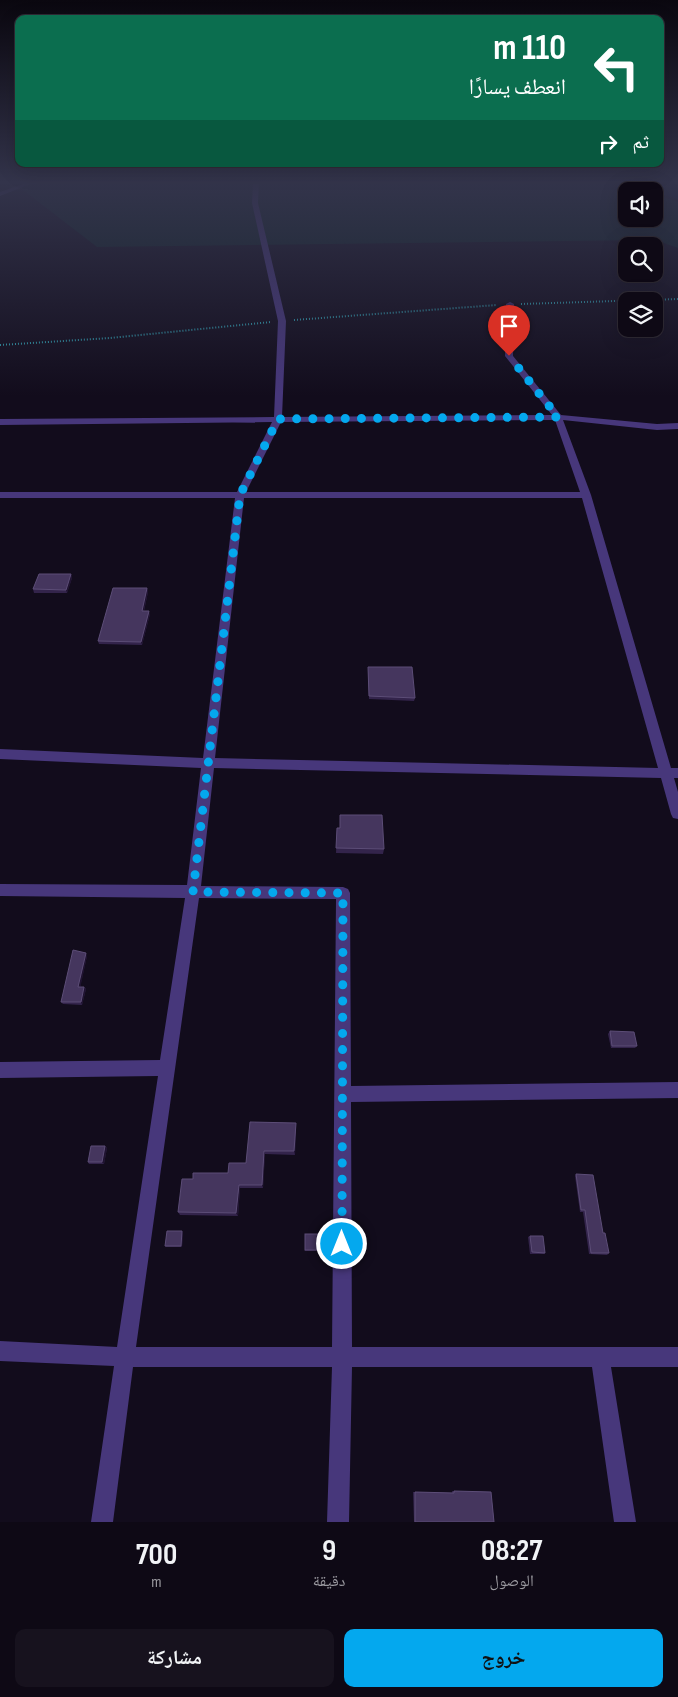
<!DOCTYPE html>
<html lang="ar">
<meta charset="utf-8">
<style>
body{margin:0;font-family:"Sofia Sans Condensed","Noto Naskh Arabic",sans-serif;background:#17121e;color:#f1f3f6;direction:rtl;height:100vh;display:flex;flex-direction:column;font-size:19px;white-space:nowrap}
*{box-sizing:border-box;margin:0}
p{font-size:16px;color:#9b9aa0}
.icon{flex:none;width:28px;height:28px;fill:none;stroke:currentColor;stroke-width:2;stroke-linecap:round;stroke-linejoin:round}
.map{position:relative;height:1522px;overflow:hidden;direction:ltr}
.details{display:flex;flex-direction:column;background:#0e0915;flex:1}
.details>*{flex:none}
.top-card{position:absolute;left:15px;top:15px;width:649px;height:152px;border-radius:10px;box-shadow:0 5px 20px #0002,0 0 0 1px #2e2a34;direction:rtl;background:#0b6e4f;color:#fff;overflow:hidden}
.buttons{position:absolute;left:618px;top:182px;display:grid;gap:10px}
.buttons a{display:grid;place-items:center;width:45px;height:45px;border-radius:10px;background:#0e0915;box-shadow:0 5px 20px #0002,0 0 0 1px #2e2a34;font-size:25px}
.pin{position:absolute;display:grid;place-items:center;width:42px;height:42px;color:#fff;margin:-51px -21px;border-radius:50% 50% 50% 0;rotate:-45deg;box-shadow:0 0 5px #0007}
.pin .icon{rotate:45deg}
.me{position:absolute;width:55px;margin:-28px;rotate:0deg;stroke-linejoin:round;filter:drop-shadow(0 0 4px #0008)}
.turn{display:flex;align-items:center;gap:18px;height:105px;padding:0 15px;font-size:22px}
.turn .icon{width:65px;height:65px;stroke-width:2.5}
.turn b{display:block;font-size:35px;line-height:42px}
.then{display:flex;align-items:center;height:48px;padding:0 15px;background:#0003;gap:10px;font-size:19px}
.eta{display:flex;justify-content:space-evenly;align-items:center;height:85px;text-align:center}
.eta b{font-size:30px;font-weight:700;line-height:35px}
.action{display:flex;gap:10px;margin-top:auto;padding:10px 15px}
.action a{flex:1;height:58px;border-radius:10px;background:#04a8ee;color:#111;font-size:20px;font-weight:700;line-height:58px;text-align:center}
.action a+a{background:#17121e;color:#f1f3f6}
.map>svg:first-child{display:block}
.green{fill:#0f2226}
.water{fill:#091138}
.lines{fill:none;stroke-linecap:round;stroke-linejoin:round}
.path{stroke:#2f9aab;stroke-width:2;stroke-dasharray:1 2;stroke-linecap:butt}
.minor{fill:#47377b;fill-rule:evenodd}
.wall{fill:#33244b}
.shaded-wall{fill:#1f1330}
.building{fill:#45365e;stroke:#5c4d77}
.route{stroke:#04a8ee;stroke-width:9;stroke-dasharray:0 16.2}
</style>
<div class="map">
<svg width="678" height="1522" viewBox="0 0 678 1522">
<rect width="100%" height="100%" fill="#120c1c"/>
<polygon class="green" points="14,183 614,183 643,191 626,191 626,219 654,219 654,194 678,202 678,248 655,240 97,247"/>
<polygon class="water" points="624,183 678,183 678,199"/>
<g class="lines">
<g class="path">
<polyline points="521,304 678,299"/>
<polyline points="294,320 497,305"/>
<polyline points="0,345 110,338 271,322"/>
</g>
<g class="minor">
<polygon points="26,183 33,183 0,196 0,192"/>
<path d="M253,183H259L258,203L286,321L282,417L552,415L505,356L506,304L510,302L514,304L513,356L561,415L657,424L678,423V429L657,430L563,420L591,495L671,768H678V778H674L678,792V819L673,818L671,814L661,778L214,768L201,886L343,887L348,889L350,893L351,1086L678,1082V1098L351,1102L352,1347H678V1367H611L636,1522H614L592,1367H352L349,1522H327L332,1367H133L113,1522H91L114,1366L0,1361V1341L117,1347L158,1076L0,1078V1062L160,1060L185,898L0,896V884L187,885L201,768L0,759V749L203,758L235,498H0V492H237L272,422L0,425V419L274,417L278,321L252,203ZM555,420L580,492H246L281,422ZM244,498H582L658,768L215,758ZM199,898L336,899L332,1347H136Z"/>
</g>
</g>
<g class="wall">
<polygon points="71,574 72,578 67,593 34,593 33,589"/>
<polygon points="147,588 148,592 144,611 150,614 142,645 99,644 98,641"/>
<polygon points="368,670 415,698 414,701 369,699"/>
<polygon points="337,828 384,849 383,854 336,853"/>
<polygon points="87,956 80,987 84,987 86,989 82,1005 63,1004 61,1002"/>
<polygon points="610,1031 637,1046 635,1048 611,1048 608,1034"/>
<polygon points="296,1127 295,1155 265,1154 263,1188 240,1188 238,1216 180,1215 178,1212 193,1179 228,1173 246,1163"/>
<polygon points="105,1146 107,1148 104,1164 89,1164 88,1162"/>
<polygon points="576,1174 603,1233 609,1253 607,1255 589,1254 583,1212 580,1212 575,1176"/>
<polygon points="183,1233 182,1247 166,1247 165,1246"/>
<polygon points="319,1234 319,1251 305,1251 305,1250"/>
<polygon points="530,1236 545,1253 544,1254 530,1254 528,1237"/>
<polygon points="452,1491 491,1492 494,1522 414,1522 413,1492 452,1493"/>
</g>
<g class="shaded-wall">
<polygon points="71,574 72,578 67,593 66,590"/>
<polygon points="147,588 148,592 143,614 142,611"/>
<polygon points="149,611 150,614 142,645 141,642"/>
<polygon points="86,953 87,956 80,989 78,987"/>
<polygon points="84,987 86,989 82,1005 81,1002"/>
<polygon points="296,1123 296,1127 295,1155 294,1151"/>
<polygon points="105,1146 107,1148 104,1164 102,1162"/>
<polygon points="264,1151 265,1154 263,1188 262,1185"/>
<polygon points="239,1185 240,1188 238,1216 236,1213"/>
<polygon points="182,1231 183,1233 182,1247 181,1246"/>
</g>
<g class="building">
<polygon points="39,574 71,574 66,590 33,589"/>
<polygon points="113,588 147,588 142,611 149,611 141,642 98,641"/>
<polygon points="368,667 412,667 415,698 369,696"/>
<polygon points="340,815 382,815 384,849 336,848 337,828 340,828"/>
<polygon points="73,950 86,953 78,987 84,987 81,1002 61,1002"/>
<polygon points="610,1031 634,1032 637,1046 612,1046"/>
<polygon points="250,1122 296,1123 294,1151 264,1151 262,1185 239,1185 236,1213 178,1212 182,1179 193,1179 193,1173 228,1173 229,1163 246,1163"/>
<polygon points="91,1146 105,1146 102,1162 88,1162"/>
<polygon points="576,1174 593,1175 603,1233 605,1233 609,1253 591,1253 585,1210 581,1210"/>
<polygon points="167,1231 182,1231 181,1246 165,1246"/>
<rect x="305" y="1234" width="14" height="16"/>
<polygon points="530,1236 543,1236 545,1253 532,1252"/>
<polygon points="454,1491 491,1492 494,1522 415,1522 415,1492 454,1493"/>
</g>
<linearGradient id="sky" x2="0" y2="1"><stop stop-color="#0a070f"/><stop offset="0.46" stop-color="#33344b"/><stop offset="1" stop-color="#33344b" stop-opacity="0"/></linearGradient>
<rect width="678" height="396" fill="url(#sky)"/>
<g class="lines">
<polyline class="route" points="342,1244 343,893 193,892 240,495 278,419 558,417 509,356"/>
</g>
</svg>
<div class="buttons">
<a><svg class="icon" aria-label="sound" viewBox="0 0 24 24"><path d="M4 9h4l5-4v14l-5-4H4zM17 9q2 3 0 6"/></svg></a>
<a><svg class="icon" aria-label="search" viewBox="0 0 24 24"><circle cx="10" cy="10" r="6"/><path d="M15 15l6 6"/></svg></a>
<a><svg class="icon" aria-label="layers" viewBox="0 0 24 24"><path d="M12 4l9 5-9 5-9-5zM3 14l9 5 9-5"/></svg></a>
</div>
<div class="pin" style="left:509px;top:356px;background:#d93025"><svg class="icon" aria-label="arrive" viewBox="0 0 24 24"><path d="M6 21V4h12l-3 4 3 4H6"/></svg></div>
<svg class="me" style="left:342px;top:1244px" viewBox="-20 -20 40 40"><circle r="17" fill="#04a8ee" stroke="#fff" stroke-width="3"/><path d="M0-11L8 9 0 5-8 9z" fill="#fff"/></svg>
<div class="top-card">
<div class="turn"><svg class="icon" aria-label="left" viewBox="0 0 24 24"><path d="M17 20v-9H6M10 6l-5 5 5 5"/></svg><div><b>110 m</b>انعطف يسارًا</div></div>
<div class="then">ثم<svg class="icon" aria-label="right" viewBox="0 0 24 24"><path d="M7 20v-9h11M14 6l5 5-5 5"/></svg></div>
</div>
</div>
<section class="details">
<div class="eta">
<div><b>08:27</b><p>الوصول</p></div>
<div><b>9</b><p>دقيقة</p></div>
<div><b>700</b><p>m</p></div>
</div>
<div class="action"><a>خروج</a><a>مشاركة</a></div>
</section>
